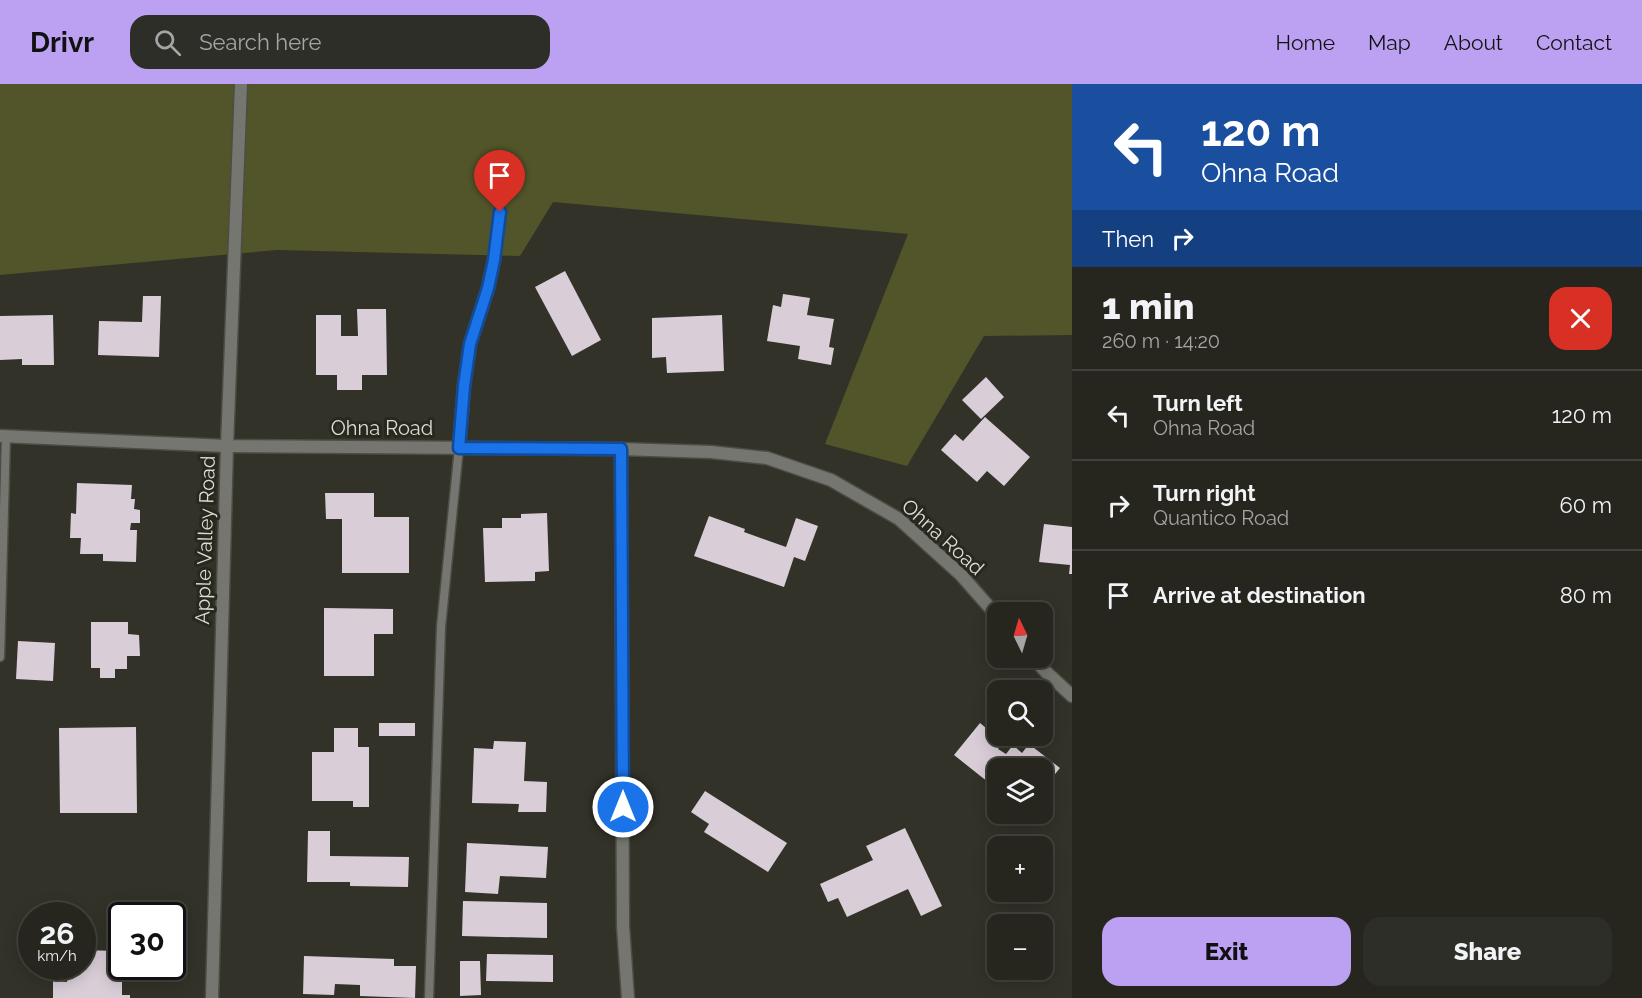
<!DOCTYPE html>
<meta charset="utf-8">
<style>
body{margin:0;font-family:Raleway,sans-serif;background:#2e2e28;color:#f1f3f6;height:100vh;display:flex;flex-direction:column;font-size:22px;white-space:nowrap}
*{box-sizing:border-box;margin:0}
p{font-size:20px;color:#a4a5a4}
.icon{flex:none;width:33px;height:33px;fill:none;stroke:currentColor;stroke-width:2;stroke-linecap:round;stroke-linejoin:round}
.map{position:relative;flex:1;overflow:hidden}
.panel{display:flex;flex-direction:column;background:#26261f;width:570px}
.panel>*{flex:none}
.top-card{background:#1a4fa0;color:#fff;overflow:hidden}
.needle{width:39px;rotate:355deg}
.buttons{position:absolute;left:987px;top:518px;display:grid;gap:12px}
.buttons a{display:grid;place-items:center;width:66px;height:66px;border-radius:12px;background:#26261f;box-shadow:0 3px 15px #0003,0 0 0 2px #42433d;font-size:30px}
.speed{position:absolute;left:18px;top:818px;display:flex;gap:12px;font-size:30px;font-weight:700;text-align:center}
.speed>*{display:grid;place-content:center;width:78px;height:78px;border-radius:50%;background:#26261f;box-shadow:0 3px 15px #0003,0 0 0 2px #42433d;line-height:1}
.speed small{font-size:15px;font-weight:400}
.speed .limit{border:3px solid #111;border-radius:9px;background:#fff;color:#111}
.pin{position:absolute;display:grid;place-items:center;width:51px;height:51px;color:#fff;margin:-62px -26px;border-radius:50% 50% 50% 0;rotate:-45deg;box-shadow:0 0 6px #0007}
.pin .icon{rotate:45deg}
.me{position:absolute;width:66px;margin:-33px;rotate:0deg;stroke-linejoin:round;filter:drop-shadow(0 0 4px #0008)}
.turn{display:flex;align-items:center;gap:21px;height:126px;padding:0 30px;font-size:27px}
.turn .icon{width:78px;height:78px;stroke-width:2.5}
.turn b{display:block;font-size:42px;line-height:51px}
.then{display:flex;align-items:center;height:57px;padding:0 30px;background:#0003;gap:12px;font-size:22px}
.round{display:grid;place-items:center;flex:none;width:63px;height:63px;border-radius:18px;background:#2e2e28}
.headline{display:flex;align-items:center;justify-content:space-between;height:102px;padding:0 30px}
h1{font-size:36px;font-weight:800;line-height:45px}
.button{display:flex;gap:12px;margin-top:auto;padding:12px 30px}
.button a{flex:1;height:69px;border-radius:18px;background:#bca0f2;color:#111;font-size:24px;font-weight:800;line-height:69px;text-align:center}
.button a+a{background:#2e2e28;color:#f1f3f6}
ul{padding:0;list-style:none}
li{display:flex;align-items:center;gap:18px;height:90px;padding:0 30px;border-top:2px solid #42433d}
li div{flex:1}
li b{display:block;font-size:22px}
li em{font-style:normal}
header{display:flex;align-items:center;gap:36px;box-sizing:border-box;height:84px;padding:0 30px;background:#bca0f2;color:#111}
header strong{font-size:28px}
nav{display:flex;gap:33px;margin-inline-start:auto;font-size:21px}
.search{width:420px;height:54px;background:#2e2e28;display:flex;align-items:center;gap:15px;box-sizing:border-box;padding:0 21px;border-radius:18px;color:#a4a5a4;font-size:22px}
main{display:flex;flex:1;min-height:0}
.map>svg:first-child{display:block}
.green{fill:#525429}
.building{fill:#d9ced7}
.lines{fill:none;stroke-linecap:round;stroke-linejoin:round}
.service-casing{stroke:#4d4d45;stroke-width:11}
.minor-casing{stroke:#4d4d45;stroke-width:15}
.tertiary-casing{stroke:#4d4d45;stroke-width:15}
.service{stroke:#767671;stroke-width:8}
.minor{stroke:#767671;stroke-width:12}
.tertiary{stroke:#767671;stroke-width:12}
.route-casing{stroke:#114b97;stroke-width:15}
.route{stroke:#1a73e8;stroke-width:10}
.labels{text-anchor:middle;stroke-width:6;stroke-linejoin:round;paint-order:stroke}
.street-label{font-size:20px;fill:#ddddd7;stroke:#28281f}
</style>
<header>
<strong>Drivr</strong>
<div class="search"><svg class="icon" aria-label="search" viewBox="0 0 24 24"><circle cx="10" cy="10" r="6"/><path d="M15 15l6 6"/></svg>Search here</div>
<nav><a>Home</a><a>Map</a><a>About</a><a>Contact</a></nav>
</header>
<main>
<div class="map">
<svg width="1072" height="914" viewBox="0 0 1072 914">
<rect width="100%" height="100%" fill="#323229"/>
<polygon class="green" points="0,0 1072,0 1072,251 984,252 907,382 825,360 908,150 553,118 520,172 277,166 0,191"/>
<g class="building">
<polygon points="565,187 601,256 572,272 535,203"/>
<polygon points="783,210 810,214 807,231 834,235 829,263 834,264 831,281 798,275 800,262 767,257 773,221 781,223"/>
<polygon points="143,212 161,212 159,273 98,271 99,237 142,238"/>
<polygon points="357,225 386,225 387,291 362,291 362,306 337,306 337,291 316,291 316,231 341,231 341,252 358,252"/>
<polygon points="53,231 54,281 22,281 22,275 0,276 0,232"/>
<polygon points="722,231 724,287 667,289 666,273 652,274 652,234"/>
<polygon points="986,293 1004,313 981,335 962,316"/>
<polygon points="985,333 1030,373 1004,402 987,387 977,398 941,366 955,350 963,357"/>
<polygon points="77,399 132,401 131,415 135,415 134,425 140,426 140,439 131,439 130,446 137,446 136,478 103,477 103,470 80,470 81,454 70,454 71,429 76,430"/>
<polygon points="325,409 374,409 374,433 409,433 409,489 342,489 342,435 326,435"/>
<polygon points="547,429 549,487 535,488 535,497 485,498 483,444 502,444 502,434 521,434 521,430"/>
<polygon points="709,432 745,445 744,448 786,463 796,434 818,442 805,477 794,473 784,503 694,472"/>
<polygon points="1044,440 1072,443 1072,490 1069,490 1070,481 1039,478"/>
<polygon points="324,524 393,525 393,550 374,550 374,592 324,592"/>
<polygon points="91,538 128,538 128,550 139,551 140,572 127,572 127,585 115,585 115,594 100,594 100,584 91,584"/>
<polygon points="18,557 55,559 53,597 16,595"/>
<rect x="379" y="639" width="36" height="13"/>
<polygon points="980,639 1003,658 998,665 1006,670 1013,661 1022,669 1029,660 1060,684 1042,706 1042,684 998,684 998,706 954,671"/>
<polygon points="136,643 137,729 60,729 59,644"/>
<polygon points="334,644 358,644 358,663 369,663 369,723 353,723 353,717 312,717 312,668 334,668"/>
<polygon points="494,657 526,658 524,697 547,698 546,728 518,728 519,720 472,719 474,664 493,665"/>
<polygon points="705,707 787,759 768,788 704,748 709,740 691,728"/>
<polygon points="905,744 942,822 921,832 908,805 847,833 838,814 828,818 820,800 873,776 866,762"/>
<polygon points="308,747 330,747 330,772 409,773 408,803 350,802 350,798 307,798"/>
<polygon points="467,759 548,763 546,794 500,792 498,810 465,808"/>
<polygon points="463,817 547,819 547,854 462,852"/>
<polygon points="82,866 116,867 115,881 122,882 122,911 130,911 130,914 53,914 53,897 67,898 67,882 82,882"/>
<polygon points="487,870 553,871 553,898 486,897"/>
<polygon points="304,872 394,875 394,882 416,882 415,914 360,912 360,901 335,900 334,911 303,910"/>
<polygon points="460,877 480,877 481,911 460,912"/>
</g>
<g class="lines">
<g class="service-casing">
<g id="service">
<polyline points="0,573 6,352"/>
<polyline points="429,914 441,543 459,364"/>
</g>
</g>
<g class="minor-casing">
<g id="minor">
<polyline points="0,352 227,362 621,365 711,368 767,374 831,396 899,435 961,491 998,533"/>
<polyline points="459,364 464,302 470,260 488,204 494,176 500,128"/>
<polyline points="621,365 623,842 628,914"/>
<polyline points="1032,573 1045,587 1072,612"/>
</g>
</g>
<g class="tertiary-casing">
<polyline id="tertiary" points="212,914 227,362 241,0"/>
</g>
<use href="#service" class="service"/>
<use href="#minor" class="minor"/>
<use href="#tertiary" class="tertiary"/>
</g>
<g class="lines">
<g class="route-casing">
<polyline id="route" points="500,128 494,176 488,204 470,260 464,302 459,364 621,365 623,723"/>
</g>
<use href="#route" class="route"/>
</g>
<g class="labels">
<g class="street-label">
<text x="382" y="351">Ohna Road</text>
<text transform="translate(943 453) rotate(42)" y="7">Ohna Road</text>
<text transform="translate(205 456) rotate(-88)" y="7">Apple Valley Road</text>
</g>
</g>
</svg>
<div class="buttons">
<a><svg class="needle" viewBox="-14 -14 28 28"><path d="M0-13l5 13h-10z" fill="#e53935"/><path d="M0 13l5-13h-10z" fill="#a4a5a4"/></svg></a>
<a><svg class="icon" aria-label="search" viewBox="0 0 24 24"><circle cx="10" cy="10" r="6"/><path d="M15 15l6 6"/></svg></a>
<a><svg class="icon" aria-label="layers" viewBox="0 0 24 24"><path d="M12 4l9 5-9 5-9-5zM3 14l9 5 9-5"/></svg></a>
<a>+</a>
<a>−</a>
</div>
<div class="speed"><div>26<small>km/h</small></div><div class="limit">30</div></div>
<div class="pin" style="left:500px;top:128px;background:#d93025"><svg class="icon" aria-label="arrive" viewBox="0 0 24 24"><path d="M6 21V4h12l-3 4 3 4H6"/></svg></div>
<svg class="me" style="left:623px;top:723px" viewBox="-20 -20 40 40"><circle r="17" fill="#1a73e8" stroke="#fff" stroke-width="3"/><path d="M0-11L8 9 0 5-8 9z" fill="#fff"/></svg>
</div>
<section class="panel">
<div class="top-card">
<div class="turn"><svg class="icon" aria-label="left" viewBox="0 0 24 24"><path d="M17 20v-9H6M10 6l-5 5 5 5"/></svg><div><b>120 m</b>Ohna Road</div></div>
<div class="then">Then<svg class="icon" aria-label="right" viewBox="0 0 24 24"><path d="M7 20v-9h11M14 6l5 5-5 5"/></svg></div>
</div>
<div class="headline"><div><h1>1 min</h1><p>260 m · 14:20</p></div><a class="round" style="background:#d93025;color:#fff"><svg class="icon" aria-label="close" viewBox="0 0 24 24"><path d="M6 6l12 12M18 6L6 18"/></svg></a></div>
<ul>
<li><svg class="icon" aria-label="left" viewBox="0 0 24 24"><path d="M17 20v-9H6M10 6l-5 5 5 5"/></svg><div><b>Turn left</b><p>Ohna Road</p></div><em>120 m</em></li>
<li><svg class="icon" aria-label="right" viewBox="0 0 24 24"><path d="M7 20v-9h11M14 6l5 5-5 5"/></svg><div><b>Turn right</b><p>Quantico Road</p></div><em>60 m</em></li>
<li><svg class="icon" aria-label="arrive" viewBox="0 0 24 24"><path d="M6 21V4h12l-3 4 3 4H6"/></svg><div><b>Arrive at destination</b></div><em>80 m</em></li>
</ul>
<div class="button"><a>Exit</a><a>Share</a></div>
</section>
</main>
